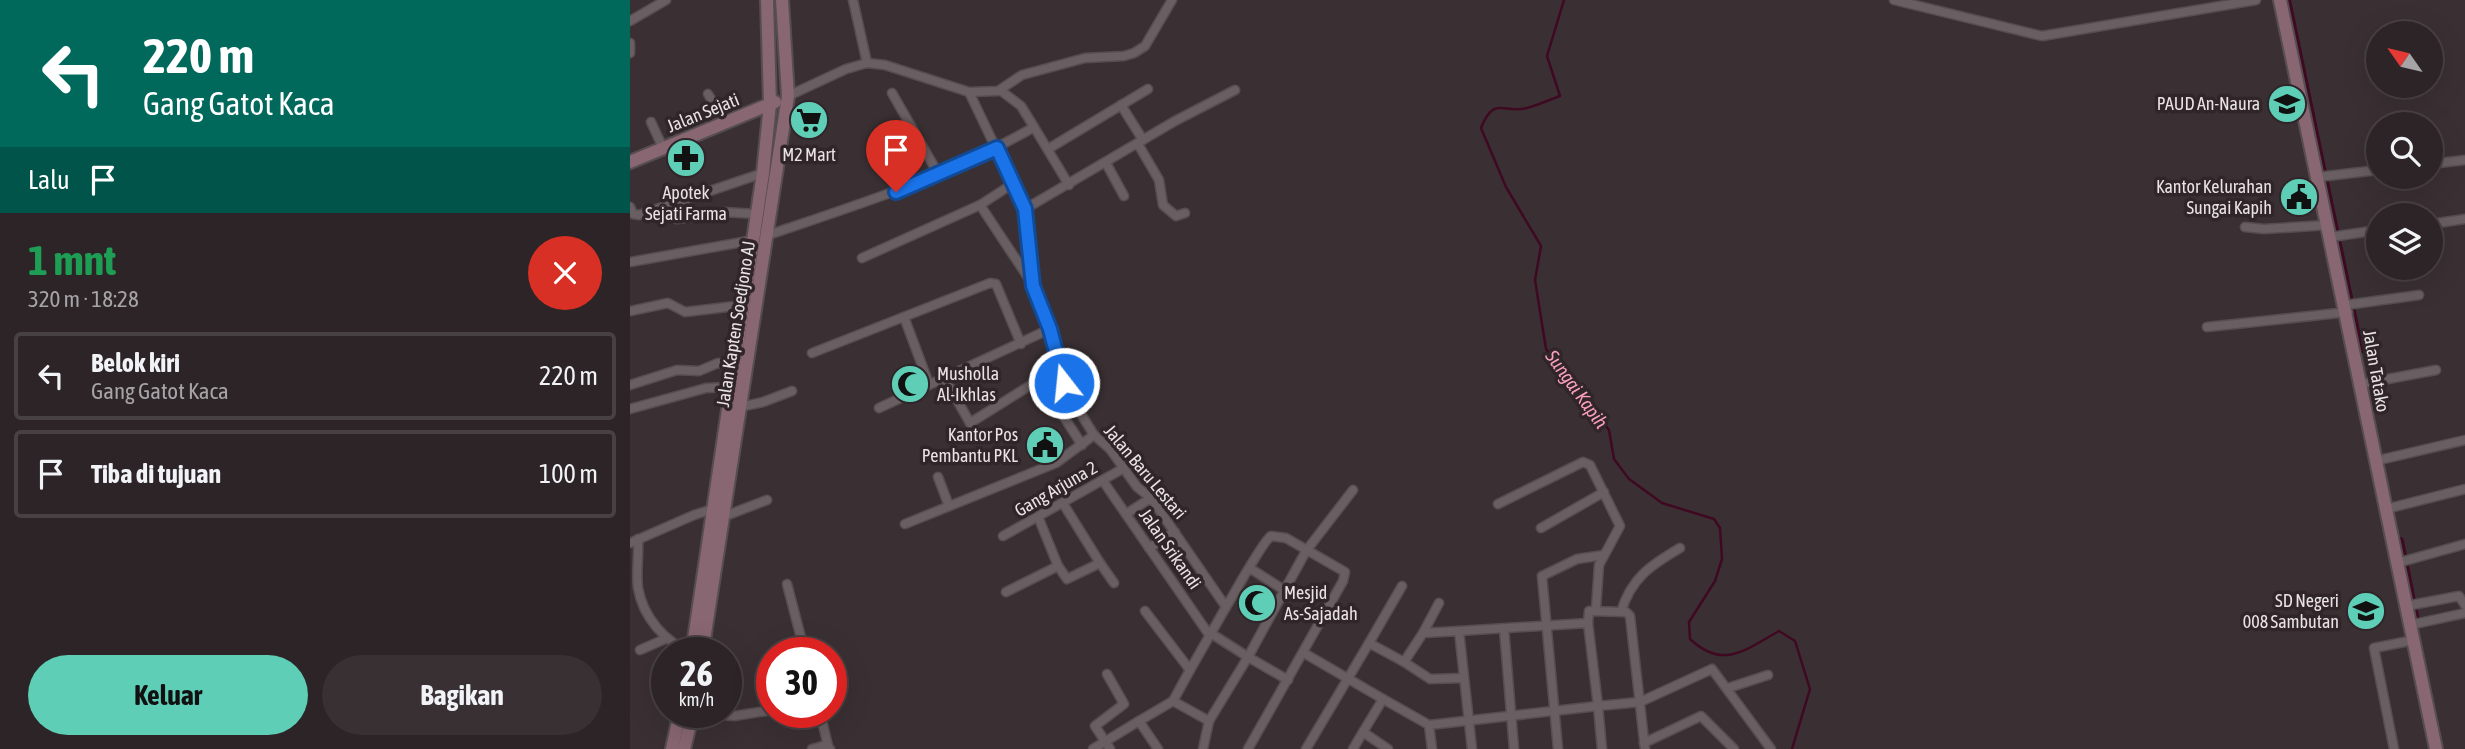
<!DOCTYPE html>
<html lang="id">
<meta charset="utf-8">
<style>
body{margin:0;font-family:"Asap Condensed",sans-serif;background:#383032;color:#f1f3f6;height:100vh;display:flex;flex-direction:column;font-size:26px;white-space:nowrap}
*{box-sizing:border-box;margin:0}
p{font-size:23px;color:#a6a4a7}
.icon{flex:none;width:38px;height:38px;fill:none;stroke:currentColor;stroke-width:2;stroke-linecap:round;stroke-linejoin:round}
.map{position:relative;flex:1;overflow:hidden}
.side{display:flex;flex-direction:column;background:#2c2426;width:630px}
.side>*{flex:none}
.guide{background:#00695c;color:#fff;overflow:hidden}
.needle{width:46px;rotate:304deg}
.controls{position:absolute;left:1736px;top:21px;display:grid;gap:14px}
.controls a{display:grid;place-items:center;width:77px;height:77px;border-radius:50%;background:#2c2426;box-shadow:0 7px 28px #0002,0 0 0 2px #484143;font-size:35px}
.speed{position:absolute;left:21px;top:637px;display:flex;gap:14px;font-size:35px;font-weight:700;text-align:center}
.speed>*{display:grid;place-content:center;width:91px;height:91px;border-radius:50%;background:#2c2426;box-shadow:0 7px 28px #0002,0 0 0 2px #484143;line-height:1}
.speed small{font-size:18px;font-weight:400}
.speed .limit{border:10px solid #d22;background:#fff;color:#111}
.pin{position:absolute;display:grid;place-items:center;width:60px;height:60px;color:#fff;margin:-72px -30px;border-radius:50% 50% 50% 0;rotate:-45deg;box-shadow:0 0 7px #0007}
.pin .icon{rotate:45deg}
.me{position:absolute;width:77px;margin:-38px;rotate:344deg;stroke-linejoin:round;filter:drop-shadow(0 0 5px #0008)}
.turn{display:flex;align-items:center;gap:24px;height:147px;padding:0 28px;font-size:32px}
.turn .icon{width:91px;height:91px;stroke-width:2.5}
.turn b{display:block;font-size:49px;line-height:60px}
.then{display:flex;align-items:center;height:66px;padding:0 28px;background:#0003;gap:14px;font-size:26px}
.round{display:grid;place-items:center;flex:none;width:74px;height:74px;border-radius:37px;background:#383032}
.overview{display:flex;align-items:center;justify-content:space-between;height:119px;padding:0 28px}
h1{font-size:42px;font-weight:700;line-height:52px;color:#1e9e55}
.cta{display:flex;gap:14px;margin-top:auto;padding:14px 28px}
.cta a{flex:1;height:80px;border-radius:42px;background:#5eceb7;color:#111;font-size:28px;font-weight:700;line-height:80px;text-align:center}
.cta a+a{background:#383032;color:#f1f3f6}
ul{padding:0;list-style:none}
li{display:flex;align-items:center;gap:21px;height:88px;margin:0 14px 10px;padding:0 14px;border:4px solid #484143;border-radius:7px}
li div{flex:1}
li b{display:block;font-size:26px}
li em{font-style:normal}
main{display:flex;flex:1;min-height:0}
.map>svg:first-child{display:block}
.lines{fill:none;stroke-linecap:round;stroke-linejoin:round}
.stream{stroke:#3f0922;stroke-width:2.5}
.canal{stroke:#3f0922;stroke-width:8}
.street-casing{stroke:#554d50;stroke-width:11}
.secondary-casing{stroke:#554d50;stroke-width:16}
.street{stroke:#695e61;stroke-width:8}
.secondary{stroke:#886672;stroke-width:12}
.route-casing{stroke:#114b97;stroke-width:18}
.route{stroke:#1a73e8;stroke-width:12}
.labels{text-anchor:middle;stroke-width:7;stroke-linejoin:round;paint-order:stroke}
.poi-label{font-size:18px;fill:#e9e3e5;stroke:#302629;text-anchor:end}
.street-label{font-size:18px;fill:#e9e3e5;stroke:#302629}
.water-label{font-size:19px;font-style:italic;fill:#fb9fbf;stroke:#302629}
</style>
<main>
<section class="side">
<div class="guide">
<div class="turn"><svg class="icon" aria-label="left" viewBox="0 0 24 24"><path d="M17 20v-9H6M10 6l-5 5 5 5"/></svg><div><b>220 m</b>Gang Gatot Kaca</div></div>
<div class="then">Lalu<svg class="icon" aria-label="arrive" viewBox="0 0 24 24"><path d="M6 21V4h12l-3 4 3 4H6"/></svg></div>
</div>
<div class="overview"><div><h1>1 mnt</h1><p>320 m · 18:28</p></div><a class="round" style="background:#d93025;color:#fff"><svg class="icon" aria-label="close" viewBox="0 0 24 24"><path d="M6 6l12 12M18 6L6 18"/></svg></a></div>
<ul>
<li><svg class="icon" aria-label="left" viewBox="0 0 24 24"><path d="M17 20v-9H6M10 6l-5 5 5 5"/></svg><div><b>Belok kiri</b><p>Gang Gatot Kaca</p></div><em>220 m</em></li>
<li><svg class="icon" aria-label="arrive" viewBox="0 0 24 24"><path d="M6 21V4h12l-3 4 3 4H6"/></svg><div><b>Tiba di tujuan</b></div><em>100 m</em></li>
</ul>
<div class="cta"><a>Keluar</a><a>Bagikan</a></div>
</section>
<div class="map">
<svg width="1835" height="749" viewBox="0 0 1835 749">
<rect width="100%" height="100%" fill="#3a3033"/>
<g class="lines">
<path class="stream" d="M934,0L917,56L930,96C919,100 908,105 897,108C873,114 864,95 851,128L876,187L911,246L905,280L916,349L979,430L984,459L999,479L1032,503L1084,519L1090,528L1092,559L1085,581L1059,622L1060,639C1093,670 1115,650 1149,631L1165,641L1180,689L1162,749"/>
<g class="canal">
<polyline points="1657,0 1730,350"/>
<polyline points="1770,541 1786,621"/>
</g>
<g class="street-casing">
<g id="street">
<polyline points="223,0 237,63"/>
<polyline points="1264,0 1412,36 1626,0"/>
<polyline points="0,21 36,0"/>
<polyline points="0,43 0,53"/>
<polyline points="370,90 391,106 404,127"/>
<path d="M339,92L395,209L403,286L441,398L464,435L480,449L507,487L521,498L596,607C604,594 633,541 641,536L656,538L715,572L713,581L618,749"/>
<polyline points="262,93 309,175"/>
<polyline points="78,94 95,122"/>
<polyline points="158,96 216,69 237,63 255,65 339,92 368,91 392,75 455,58 494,56 504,53 515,46 542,0"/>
<polyline points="491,105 513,140"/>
<polyline points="21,122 33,148"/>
<polyline points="508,144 529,180 533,205 546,216 555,213"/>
<polyline points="418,149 518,89"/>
<polyline points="476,163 494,196"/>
<polyline points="1801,164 1835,160"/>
<polyline points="1688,177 1748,170"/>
<polyline points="350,205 403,285"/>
<polyline points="0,207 3,214 9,215 133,173"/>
<polyline points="395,209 545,121 605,90"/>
<polyline points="47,219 93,212 127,214"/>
<polyline points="1801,224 1835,219"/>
<polyline points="1615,227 1634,229 1698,225"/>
<path d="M138,235C230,204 320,176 404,127L439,185"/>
<polyline points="1701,237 1748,230"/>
<polyline points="232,258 350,205 384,183"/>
<polyline points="0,262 124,240"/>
<polyline points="1716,305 1789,295"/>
<polyline points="0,311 38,303 55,312 114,305"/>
<polyline points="274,317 299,384"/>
<polyline points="1577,327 1718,312"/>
<polyline points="182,353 360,283 366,284 391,344"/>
<polyline points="314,377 340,423 428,368"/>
<polyline points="1731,384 1806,370"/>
<polyline points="0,385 47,370 69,371 88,363 104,364"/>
<polyline points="425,403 452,445"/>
<polyline points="110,407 133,402 162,391"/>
<polyline points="249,408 420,329"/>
<polyline points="0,409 76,388 101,387"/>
<polyline points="1745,461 1835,440"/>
<polyline points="308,477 319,506"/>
<polyline points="473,481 580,636"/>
<polyline points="868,504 953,462 960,465 990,526 969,565 966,609"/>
<polyline points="1756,509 1835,489"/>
<polyline points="496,514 521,498"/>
<polyline points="95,516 137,500"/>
<polyline points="275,524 426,463 464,435"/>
<polyline points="911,528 974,492"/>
<polyline points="373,536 494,468"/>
<path d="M8,539C9,555 6,573 8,588C13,617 35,643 62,652"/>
<polyline points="0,543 64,515 83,509"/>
<polyline points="519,548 545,532"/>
<polyline points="470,563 484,583"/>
<polyline points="1767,563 1835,544"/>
<polyline points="428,566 437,579 470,563 434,505"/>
<polyline points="621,569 654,590"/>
<polyline points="157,584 175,653"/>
<polyline points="376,592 428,566 409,519"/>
<polyline points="1776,606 1829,596 1835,605"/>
<polyline points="515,611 560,670 596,607"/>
<path d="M991,612C1001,578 1021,565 1050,548"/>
<polyline points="958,623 959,611 996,612 1000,616 1015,749"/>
<polyline points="1780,625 1835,613"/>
<polyline points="874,629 884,749"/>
<polyline points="829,631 958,623 968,706 1010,702 1082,669 1141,749"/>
<polyline points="793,633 809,603"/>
<polyline points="582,634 618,657 676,551 723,490"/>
<polyline points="739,643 772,586"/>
<polyline points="10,650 35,639"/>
<polyline points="674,653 753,699"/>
<polyline points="560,670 543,701 579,721"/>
<polyline points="477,674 494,704 465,726 480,749"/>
<polyline points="833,678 800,679 774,662 793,633 829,631 842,749"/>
<polyline points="1098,688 1138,675"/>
<polyline points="63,712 104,716 142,710"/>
<polyline points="190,712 198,746"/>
<polyline points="1014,743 1071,716 1104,749"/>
<polyline points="182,749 196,745 200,749"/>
<polyline points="463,749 509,721"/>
<polyline points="528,749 509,721 543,701"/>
<polyline points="573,749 579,721 618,657 658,680"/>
<polyline points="676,749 739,643 774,662"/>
<polyline points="723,749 733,732"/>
<polyline points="758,749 733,732 753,699 799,725"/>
<polyline points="802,749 799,725 968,706 972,749"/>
<polyline points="928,749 912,576 947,559 974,555"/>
<polyline points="1764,749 1744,648 1784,640"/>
</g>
</g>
<g class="secondary-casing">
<g id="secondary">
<path d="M1650,0C1704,249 1755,499 1806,749"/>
<polyline points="0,162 145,102"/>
<polyline points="62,653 133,173 140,104 137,0"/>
<polyline points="72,653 158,96 152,0"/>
<polyline points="42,749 50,712"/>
<polyline points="54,749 63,712"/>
</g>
</g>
<use href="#street" class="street"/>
<use href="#secondary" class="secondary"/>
</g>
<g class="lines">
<g class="route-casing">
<polyline id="route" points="266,192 367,148 395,209 403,286 420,329 434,383"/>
</g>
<use href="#route" class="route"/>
</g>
<defs>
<g id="school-disc" transform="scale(2.0125)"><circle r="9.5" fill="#5eceb7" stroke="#302629"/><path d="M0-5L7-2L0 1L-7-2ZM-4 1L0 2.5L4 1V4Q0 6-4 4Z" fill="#111"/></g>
<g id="supermarket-disc" transform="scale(2.0125)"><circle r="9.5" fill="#5eceb7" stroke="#302629"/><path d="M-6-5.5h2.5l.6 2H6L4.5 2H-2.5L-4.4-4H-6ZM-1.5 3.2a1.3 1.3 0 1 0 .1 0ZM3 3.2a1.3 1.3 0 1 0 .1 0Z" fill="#111"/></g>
<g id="pharmacy-disc" transform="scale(2.0125)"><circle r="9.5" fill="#5eceb7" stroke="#302629"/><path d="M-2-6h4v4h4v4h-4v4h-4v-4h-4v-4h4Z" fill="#111"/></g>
<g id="civic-disc" transform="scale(2.0125)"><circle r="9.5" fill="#5eceb7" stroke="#302629"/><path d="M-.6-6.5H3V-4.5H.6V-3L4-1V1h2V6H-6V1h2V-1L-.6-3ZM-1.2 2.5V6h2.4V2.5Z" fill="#111"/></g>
<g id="mosque-disc" transform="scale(2.0125)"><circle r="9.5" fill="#5eceb7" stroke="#302629"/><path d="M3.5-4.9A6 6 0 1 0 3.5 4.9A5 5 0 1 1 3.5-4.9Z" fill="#111"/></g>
</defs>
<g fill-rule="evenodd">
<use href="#school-disc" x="1657" y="104"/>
<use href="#supermarket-disc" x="179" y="120"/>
<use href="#pharmacy-disc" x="56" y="158"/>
<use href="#civic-disc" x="1669" y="197"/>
<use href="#mosque-disc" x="280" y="384"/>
<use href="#civic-disc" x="415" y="445"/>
<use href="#mosque-disc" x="627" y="603"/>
<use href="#school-disc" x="1736" y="611"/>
</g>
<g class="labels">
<g class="poi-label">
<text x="1630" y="110">PAUD An-Naura</text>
<text x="179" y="161" text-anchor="middle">M2 Mart</text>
<text x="1642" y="193">Kantor Kelurahan<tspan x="1642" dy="21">Sungai Kapih</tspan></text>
<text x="56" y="199" text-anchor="middle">Apotek<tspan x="56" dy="21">Sejati Farma</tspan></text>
<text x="307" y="380" text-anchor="start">Musholla<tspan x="307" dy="21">Al-Ikhlas</tspan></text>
<text x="388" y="441">Kantor Pos<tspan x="388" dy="21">Pembantu PKL</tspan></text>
<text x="654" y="599" text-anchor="start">Mesjid<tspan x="654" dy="21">As-Sajadah</tspan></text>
<text x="1709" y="607">SD Negeri<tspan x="1709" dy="21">008 Sambutan</tspan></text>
</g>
<g class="street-label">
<text transform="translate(73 113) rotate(-22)" y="6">Jalan Sejati</text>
<text transform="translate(106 324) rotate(-81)" y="6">Jalan Kapten Soedjono AJ</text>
<text transform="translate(1746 371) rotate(80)" y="6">Jalan Tatako</text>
<text transform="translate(515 472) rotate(50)" y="6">Jalan Baru Lestari</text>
<text transform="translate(426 489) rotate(-30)" y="6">Gang Arjuna 2</text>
<text transform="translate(540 549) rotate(55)" y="6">Jalan Srikandi</text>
</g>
<g class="water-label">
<text transform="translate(947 389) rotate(54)" y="7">Sungai Kapih</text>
</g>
</g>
</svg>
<div class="controls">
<a><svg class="needle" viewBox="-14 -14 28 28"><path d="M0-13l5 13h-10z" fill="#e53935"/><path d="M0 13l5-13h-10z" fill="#a6a4a7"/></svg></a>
<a><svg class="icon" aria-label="search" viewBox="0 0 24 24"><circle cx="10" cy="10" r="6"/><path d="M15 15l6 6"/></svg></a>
<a><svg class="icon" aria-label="layers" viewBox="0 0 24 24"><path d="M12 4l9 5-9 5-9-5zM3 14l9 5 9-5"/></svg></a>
</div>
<div class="speed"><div>26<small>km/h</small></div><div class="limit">30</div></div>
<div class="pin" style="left:266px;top:192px;background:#d93025"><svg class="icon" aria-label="arrive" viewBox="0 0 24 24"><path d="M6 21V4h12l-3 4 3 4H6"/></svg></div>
<svg class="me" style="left:434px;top:383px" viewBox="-20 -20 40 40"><circle r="17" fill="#1a73e8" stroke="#fff" stroke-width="3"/><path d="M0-11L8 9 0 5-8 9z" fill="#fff"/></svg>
</div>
</main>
